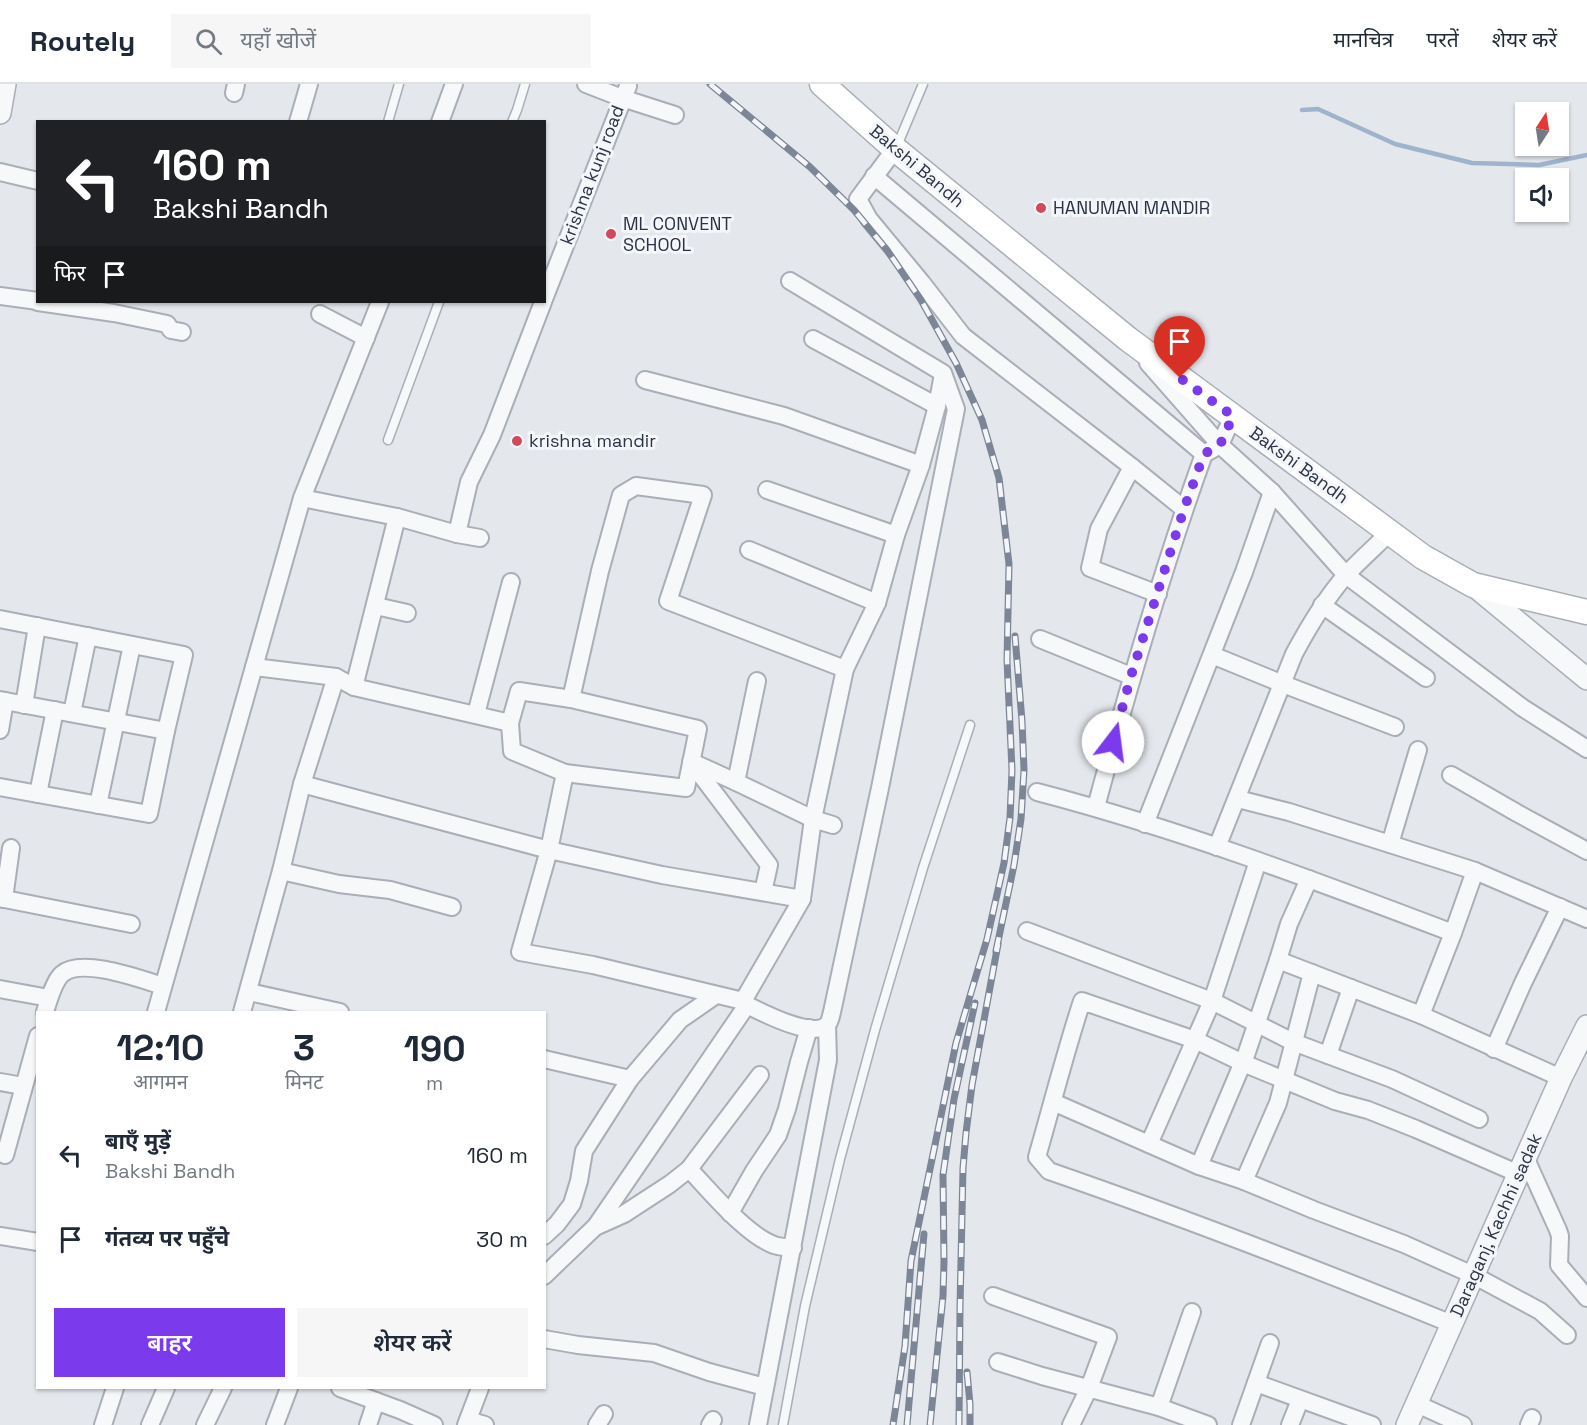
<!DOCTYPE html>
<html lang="hi">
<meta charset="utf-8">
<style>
body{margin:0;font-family:"Space Grotesk","Noto Sans Devanagari",sans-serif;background:#f6f6f7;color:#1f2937;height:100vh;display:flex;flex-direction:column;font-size:22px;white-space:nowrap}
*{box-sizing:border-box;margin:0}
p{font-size:20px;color:#747a83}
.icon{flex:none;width:33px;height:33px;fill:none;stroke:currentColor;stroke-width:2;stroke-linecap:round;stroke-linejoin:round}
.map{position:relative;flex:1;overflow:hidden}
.sheet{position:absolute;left:36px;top:927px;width:510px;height:378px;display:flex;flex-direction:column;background:#fff;border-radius:0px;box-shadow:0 2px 4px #0004}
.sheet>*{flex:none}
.banner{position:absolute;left:36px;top:36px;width:510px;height:183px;border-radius:0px;box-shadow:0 2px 4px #0004;background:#202124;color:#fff;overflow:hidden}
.needle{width:39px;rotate:12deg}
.buttons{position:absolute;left:1515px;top:18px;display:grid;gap:12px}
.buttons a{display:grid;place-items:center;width:54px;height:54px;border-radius:0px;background:#fff;box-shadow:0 2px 4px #0004;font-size:30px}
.pin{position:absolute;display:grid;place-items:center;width:51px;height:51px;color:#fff;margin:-62px -26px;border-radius:50% 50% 50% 0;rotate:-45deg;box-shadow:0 0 6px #0007}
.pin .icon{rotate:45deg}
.me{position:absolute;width:66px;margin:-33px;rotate:15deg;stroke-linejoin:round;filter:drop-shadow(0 0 4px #0008)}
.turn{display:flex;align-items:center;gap:21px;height:126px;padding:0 18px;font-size:27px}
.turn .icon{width:78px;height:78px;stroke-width:2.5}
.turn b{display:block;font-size:42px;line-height:51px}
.then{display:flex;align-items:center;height:57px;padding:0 18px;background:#0003;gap:12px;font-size:22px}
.eta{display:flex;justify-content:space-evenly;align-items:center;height:102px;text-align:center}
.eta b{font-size:36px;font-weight:600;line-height:42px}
.action{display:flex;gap:12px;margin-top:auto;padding:12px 18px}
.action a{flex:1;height:69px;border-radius:0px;background:#7c3aed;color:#fff;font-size:24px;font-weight:600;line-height:69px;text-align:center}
.action a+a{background:#f6f6f7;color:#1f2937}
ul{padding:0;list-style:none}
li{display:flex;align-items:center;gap:18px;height:84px;padding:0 18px}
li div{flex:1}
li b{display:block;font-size:22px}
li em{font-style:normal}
header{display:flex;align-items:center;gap:36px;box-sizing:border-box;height:84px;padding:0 30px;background:#fff;border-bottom:2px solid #e0e1e3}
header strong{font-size:28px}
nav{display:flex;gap:33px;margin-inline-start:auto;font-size:21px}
.search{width:420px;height:54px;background:#f6f6f7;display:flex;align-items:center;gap:15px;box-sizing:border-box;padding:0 21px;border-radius:0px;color:#747a83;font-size:22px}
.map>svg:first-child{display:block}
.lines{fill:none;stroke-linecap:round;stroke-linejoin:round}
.stream{stroke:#9fb4cc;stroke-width:4.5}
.service-casing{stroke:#a9aeb7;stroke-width:11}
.minor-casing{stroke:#a9aeb7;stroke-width:20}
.tertiary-casing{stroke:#a9aeb7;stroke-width:24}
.secondary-casing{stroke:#a9aeb7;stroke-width:27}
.service{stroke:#f7f8fa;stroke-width:8}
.minor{stroke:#f7f8fa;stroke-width:16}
.tertiary{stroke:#f7f8fa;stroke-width:21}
.secondary{stroke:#fff;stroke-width:24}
.rail-casing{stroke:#7d8696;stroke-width:7}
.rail{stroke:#f4f6f9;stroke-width:4.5;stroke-dasharray:14;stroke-linecap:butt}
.route{stroke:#7c3aed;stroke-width:10;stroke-dasharray:0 18}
.poi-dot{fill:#d1495b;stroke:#f4f6f9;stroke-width:2}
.labels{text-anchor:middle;stroke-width:6;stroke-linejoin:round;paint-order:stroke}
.street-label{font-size:18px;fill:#2b3445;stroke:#f4f6f9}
.poi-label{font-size:18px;fill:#2b3445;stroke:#f4f6f9;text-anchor:start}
</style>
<header>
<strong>Routely</strong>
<div class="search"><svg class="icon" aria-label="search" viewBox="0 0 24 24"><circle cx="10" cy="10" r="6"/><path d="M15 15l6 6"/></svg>यहाँ खोजें</div>
<nav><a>मानचित्र</a><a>परतें</a><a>शेयर करें</a></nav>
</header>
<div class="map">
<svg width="1587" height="1341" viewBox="0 0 1587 1341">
<rect width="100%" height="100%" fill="#e4e7ec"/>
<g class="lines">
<polyline class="stream" points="1302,26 1318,25 1395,60 1472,79 1539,81 1587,71"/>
<g class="service-casing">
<g id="service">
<polyline points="388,38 399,0"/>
<polyline points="512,38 517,26 525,0"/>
<polyline points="897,62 923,0"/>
<polyline points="388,356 439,218"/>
<polyline points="783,1341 805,1222 840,1075 875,946 923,784 970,641"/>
</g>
</g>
<g class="minor-casing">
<g id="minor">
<polyline points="586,0 622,14 675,31"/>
<polyline points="234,9 236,0"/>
<polyline points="298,38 309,0"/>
<polyline points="440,38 454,0"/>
<polyline points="895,65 858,115 869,135 922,199 963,252 1132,383 1184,425"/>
<polyline points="0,88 38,97"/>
<polyline points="874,92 1204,370"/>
<polyline points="0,212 38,217"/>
<polyline points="544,215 628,2"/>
<polyline points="38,218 114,229 167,240 171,246 182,248"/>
<polyline points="320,230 366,254"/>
<polyline points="813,255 937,322"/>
<polyline points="1148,279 1220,361 1272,408 1346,491 1523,624 1587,665"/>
<polyline points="645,296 784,332 921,381"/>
<polyline points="1132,383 1099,445 1090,484 1158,510"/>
<polyline points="767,406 896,451"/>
<polyline points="302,414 397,433 457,450 480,454"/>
<polyline points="457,450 469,398 492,351 543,218"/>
<polyline points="749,466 877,519"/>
<polyline points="1322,521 1426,594"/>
<polyline points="376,522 407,529"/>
<polyline points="0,535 184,571 166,647 149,730 0,703"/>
<polyline points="1040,555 1131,592"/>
<polyline points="1212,571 1283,600 1395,643"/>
<polyline points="254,583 336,593 354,603 510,639"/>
<polyline points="354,603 397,433"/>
<polygon points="519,607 571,615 698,645 686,704 565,689 512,667 510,639"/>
<polyline points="571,615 600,487 621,411 636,402 703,411 668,517 845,585"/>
<polyline points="0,616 166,647"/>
<polyline points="24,621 37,542"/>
<polyline points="72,629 88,552"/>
<polyline points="476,630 511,498"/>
<polyline points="0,646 5,617"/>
<polyline points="691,678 769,781 763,808"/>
<polyline points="692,678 736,698 813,735 833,741"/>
<path d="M565,689L549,766L520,868L593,881L743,917L747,921C761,928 813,955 827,941C830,938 831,932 832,928L880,704L956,325L943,289L790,197"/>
<polyline points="1451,691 1517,729 1587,767"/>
<polyline points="736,698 757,597"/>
<polyline points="302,700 549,766 662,791 802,815"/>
<path d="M1037,708C1179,745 1316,797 1453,849L1421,931"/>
<polyline points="38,710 55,626"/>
<polyline points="1238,715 1289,728 1475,787 1587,835"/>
<polyline points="98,721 132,561"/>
<path d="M1096,723C1128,604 1162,486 1204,370L1220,361L1233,332"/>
<polyline points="1145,740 1244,488 1272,408"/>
<polyline points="1390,760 1418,666"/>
<path d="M1217,763L1294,570C1309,542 1325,515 1346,491C1360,476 1376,462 1390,448"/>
<polyline points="281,787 339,800 390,806 452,823"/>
<polyline points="0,814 131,840"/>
<polyline points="4,815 11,764"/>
<polyline points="1027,847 1212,917 1293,958 1392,995 1479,1035"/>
<polyline points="1453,849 1475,787"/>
<polyline points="1278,876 1421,931 1561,994"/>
<polyline points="0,905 49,914"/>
<polyline points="249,908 340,928"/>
<polyline points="743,917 802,815 813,735 845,585 877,519 896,451 921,381 937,322 943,290"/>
<path d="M45,928C48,918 54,897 62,890C81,873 140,895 163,902"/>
<polyline points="156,928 302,414 380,218"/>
<polyline points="242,928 281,787 302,700 336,593"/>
<polyline points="1494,965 1523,899 1560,823"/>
<polyline points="1328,971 1351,904"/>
<polyline points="544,975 630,995"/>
<polyline points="0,998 23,1002"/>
<polyline points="1053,1018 1199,1082 1244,1097 1314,1126 1404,1160 1473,1191 1540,1227 1567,1251"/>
<polyline points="1149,1060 1212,917 1258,777"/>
<polyline points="5,1071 38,952"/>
<polyline points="1526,1075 1558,1146 1560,1152 1559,1181 1587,1214"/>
<polyline points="1199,1082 1246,971 1278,876 1289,840 1309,795"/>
<polyline points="689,1085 760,991"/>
<polyline points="1244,1097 1278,1019 1312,889"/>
<polyline points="730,1129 754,1087 778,1051 787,1025 799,978 809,944"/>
<polyline points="596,1142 747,921"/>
<polyline points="0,1152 38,1158"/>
<polyline points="544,1152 557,1140 572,1120 579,1097 584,1067 630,995 680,936 716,911"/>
<path d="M544,1192L595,1143L624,1130L670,1100L689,1085C710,1107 746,1151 774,1161C779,1163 787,1163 793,1164"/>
<polyline points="993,1212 1108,1253 1089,1304 1071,1341"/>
<path d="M1452,1240C1319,1186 1185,1134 1049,1087L1037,1073C1052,1021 1065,969 1082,917L1195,956L1243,979L1335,1017L1368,1026L1416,1045L1519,1090"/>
<polyline points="544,1255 578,1261 654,1269 709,1288 765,1303"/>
<polyline points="998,1278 1042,1292 1159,1323 1208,1341"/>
<polyline points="1256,1299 1372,1341"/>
<polyline points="340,1304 400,1326 434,1341"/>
<polyline points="1417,1320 1463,1341"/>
<polyline points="1159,1323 1192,1228"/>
<polyline points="468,1336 485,1341"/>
<polyline points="103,1341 115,1304"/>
<polyline points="150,1341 166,1304"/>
<polyline points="205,1341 223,1304"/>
<polyline points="275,1341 289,1304"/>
<polyline points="368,1341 376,1317"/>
<polyline points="466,1341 480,1304"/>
<polyline points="597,1341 604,1330"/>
<polyline points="710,1341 713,1336"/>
<polyline points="758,1341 828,976 827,941"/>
<polyline points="1241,1341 1270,1259"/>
<polyline points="1290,1341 1300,1316"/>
<polyline points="1529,1341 1532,1334"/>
</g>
</g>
<g class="tertiary-casing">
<g id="tertiary">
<polyline points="0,29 5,0"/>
<polyline points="1473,501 1587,595"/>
<polyline points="1407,1341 1561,994 1587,942"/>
</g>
</g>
<g class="secondary-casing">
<polyline id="secondary" points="822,0 895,65 1128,255 1423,473 1473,501 1587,528"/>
</g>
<use href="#service" class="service"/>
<use href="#minor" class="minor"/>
<use href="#tertiary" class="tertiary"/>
<use href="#secondary" class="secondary"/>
<g class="rail-casing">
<g id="rail">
<polyline points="710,0 810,83 854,126 887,166 921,216 956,279 982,336 999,394 1009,480 1007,576 1012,686 1010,734 1004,779 987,855 956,959 911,1177 905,1262 893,1341"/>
<polyline points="996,867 1014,781 1021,735 1024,686 1022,637 1015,552"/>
<polyline points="967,1288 970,1320 970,1341"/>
<polyline points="907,1341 924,1150"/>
<polyline points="930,1341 943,1212 944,1178 943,1091 954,1015 975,919"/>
<polyline points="959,1341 960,1223 963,1084 966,1049 972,1001 998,860"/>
</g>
</g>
<use href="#rail" class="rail"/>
</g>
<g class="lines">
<polyline class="route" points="1113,658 1131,592 1184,425 1204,370 1220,361 1233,332 1180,294"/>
</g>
<g class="poi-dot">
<circle cx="1041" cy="124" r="6"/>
<circle cx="611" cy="150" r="6"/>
<circle cx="517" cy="357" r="6"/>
</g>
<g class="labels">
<g class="street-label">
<text transform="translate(917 82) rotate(40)" y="6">Bakshi Bandh</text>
<text transform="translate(592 91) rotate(-69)" y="6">krishna kunj road</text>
<text transform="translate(1299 381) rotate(36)" y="6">Bakshi Bandh</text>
<text transform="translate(1496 1141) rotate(-66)" y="6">Daraganj, Kachhi sadak</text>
</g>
<g class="poi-label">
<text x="1053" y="130">HANUMAN MANDIR</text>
<text x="623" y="146">ML CONVENT<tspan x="623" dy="21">SCHOOL</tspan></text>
<text x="529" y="363">krishna mandir</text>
</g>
</g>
</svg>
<div class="buttons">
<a><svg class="needle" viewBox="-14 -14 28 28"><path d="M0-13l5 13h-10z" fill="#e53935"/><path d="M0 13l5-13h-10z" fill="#747a83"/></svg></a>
<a><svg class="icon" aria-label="sound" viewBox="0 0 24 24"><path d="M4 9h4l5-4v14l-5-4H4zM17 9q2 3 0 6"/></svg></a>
</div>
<div class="pin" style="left:1180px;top:294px;background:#d93025"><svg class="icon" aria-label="arrive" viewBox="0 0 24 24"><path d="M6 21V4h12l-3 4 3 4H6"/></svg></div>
<svg class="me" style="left:1113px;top:658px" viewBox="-20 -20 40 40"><circle r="19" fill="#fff"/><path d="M0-13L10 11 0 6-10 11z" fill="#7c3aed"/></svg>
<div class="banner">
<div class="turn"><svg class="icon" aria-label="left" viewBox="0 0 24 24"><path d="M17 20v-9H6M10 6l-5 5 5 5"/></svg><div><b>160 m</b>Bakshi Bandh</div></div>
<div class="then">फिर<svg class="icon" aria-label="arrive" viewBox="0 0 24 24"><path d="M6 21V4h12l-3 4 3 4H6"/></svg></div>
</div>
<section class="sheet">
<div class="eta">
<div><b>12:10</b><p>आगमन</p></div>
<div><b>3</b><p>मिनट</p></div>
<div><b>190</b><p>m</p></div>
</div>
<ul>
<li><svg class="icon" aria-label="left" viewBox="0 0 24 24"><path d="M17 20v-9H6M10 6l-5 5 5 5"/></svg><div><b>बाएँ मुड़ें</b><p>Bakshi Bandh</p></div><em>160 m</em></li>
<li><svg class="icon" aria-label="arrive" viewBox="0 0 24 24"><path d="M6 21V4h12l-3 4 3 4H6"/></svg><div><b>गंतव्य पर पहुँचे</b></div><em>30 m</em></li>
</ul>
<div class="action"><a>बाहर</a><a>शेयर करें</a></div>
</section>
</div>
